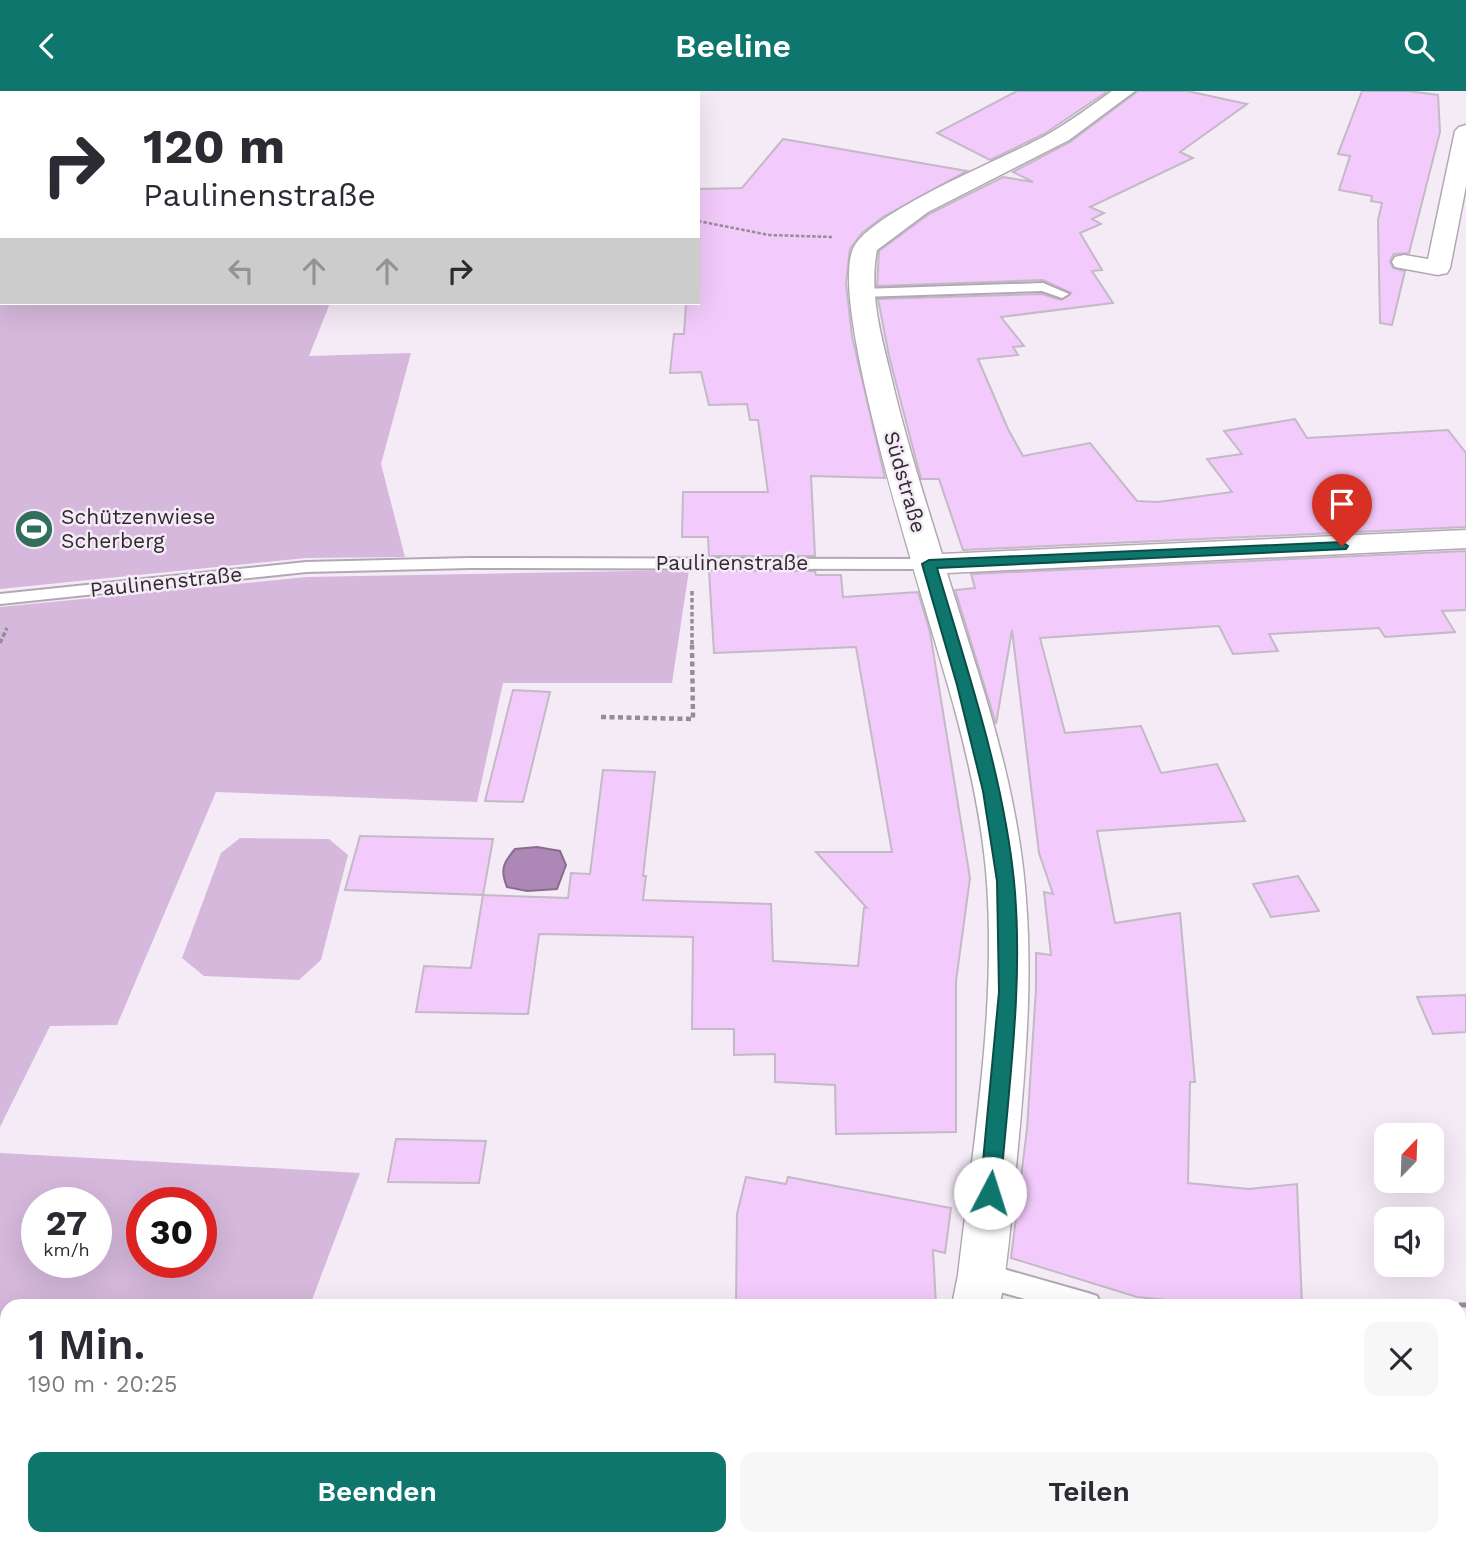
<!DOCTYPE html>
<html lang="de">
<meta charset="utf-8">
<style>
body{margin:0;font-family:"Work Sans",sans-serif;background:#f7f7f7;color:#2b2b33;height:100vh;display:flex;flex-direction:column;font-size:26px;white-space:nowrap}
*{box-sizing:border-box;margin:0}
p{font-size:23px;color:#7c7c81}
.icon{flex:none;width:38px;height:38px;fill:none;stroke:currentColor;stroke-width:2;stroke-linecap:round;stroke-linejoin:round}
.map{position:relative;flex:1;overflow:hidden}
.side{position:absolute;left:0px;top:1208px;width:1466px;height:247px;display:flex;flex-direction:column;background:#fff;border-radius:21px 21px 0 0;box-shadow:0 7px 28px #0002}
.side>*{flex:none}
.guide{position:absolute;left:0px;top:0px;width:700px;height:214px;box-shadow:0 7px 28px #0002;background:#fff;color:#2b2b33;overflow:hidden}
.needle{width:46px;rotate:23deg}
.tools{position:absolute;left:1374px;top:1032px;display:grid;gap:14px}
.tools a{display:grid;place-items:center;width:70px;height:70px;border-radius:14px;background:#fff;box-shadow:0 7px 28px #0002;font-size:35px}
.speed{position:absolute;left:21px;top:1096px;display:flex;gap:14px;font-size:35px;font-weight:700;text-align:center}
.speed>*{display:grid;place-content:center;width:91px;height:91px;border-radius:50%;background:#fff;box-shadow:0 7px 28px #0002;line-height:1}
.speed small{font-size:18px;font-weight:400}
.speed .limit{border:10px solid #d22;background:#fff;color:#111}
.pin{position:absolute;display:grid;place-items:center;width:60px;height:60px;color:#fff;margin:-72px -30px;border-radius:50% 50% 50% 0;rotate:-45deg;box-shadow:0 0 7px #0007}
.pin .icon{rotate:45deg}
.me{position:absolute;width:77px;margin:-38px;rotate:5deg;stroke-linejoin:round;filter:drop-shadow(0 0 5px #0008)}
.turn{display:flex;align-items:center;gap:24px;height:147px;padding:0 28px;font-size:32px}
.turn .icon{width:91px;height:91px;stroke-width:2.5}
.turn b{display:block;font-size:49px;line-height:60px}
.lanes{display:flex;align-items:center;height:66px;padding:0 28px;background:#0003;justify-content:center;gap:35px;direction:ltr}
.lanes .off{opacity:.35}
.round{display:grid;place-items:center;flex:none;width:74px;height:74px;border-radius:14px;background:#f7f7f7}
.overview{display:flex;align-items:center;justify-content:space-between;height:119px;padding:0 28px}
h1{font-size:42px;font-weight:600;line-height:52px}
.button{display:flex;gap:14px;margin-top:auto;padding:14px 28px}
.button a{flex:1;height:80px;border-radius:14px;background:#0f766e;color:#fff;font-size:28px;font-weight:600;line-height:80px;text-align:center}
.button a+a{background:#f7f7f7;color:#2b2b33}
header{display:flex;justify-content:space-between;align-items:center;height:91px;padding:0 28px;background:#0f766e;color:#fff;font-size:32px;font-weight:600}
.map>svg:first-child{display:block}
.green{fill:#d5b8dc;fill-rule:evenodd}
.water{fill:#ad88b6;stroke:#876c8d;stroke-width:2}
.building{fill:#f2cafb;stroke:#c3bac6;stroke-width:2}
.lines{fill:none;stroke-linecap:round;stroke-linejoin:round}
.lane-casing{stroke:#b2a8b4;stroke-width:4}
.street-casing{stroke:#b2a8b4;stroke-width:3}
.path-far3{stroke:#948d95;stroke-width:2.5;stroke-dasharray:3.5 2;stroke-linecap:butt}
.path-far2{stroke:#948d95;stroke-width:3.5;stroke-dasharray:4.5 2.5;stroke-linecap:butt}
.path-far1{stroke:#948d95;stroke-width:4.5;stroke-dasharray:5 3.5;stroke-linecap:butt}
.path{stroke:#948d95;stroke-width:5;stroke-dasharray:7 4.5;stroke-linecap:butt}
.lane{fill:#fff;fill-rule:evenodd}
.street{fill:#fff;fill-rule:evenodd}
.route{fill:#0f766e;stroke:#0a4d48;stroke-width:2}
.labels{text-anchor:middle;stroke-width:5;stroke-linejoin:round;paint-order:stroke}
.street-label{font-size:21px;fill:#2e2a2e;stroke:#f5ebf7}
.poi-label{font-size:21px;fill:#2e2a2e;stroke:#f5ebf7;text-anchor:start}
</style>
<header><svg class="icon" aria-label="back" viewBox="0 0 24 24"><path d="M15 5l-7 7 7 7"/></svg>Beeline<svg class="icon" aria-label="search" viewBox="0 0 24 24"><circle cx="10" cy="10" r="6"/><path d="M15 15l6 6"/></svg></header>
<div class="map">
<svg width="1466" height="1454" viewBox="0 0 1466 1454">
<rect width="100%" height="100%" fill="#f5ebf7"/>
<g class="green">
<polygon points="0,0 548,0 2,2 2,212 330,212 309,265 411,262 381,373 405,466 306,467 0,498"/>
<polygon points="689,479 672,592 503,592 477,711 216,701 117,934 50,935 0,1036 0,516 307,486"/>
<polygon points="240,747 329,748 348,764 321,869 299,889 204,885 182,867 221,762"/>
<path d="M0,1062L360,1082L310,1214H7V1447H220L218,1454H0ZM96,1111V1171H37V1111ZM201,1111V1171H142V1111Z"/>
</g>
<path class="water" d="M537,756L560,760L566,774L557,798L527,800L507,796C500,779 503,772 515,758Z"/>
<g class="building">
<polygon points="1017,0 1108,0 1044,43 990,69 937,42"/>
<polygon points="1138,0 1187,0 1247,13 1180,61 1193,67 1090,116 1104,122 1092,128 1101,133 1080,142 1102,179 1092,180 1113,212 1001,226 1024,255 1013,256 1018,264 978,268 1008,338 1023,365 1090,352 1137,410 1158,411 1232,401 1207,368 1242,363 1224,340 1295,328 1307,347 1448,339 1466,362 1466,436 963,459 939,388 921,388 889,265 878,208 1042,203 1061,209 1071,202 1043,189 877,195 879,160 929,123 1003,86 1033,91 1013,81 1070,51"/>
<polygon points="1362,0 1408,0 1438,4 1440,41 1409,162 1394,163 1390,170 1393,177 1405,180 1392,234 1380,232 1378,129 1382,112 1371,110 1372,105 1339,99 1350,65 1338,63"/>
<polygon points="783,48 967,80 883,126 862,142 850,158 846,192 852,245 885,387 811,385 815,465 709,465 708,446 682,446 683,401 768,401 758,329 750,329 747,313 709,314 701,281 670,282 674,243 684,243 686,212 698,212 698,98 742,97"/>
<polygon points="1466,460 1466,519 1442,520 1455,541 1385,546 1379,537 1269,543 1278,560 1233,563 1219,535 1040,547 1065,642 1141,635 1161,682 1217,673 1245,730 1097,740 1115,832 1180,822 1195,991 1190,991 1188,1092 1249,1098 1297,1093 1302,1214 1218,1214 1137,1206 1011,1167 1027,1038 1036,898 1036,862 1051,864 1044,801 1053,803 1039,762 1012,539 996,633 955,499 975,497 971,483"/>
<polygon points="709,480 815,480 816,484 841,484 843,506 918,501 930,541 970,787 956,890 956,1041 836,1043 835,994 775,991 775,963 734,964 734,938 692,938 693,846 539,843 528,923 416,921 424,875 471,877 483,804 345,799 360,745 493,748 483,804 568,807 571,782 590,783 603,679 655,681 643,785 646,785 643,809 771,813 773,870 858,875 864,817 867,817 816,761 892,761 856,556 714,562"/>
<polygon points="513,599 550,601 523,711 485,710"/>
<polygon points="1298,785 1319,820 1271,826 1253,793"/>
<polygon points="1466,904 1466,941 1433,943 1417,906"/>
<polygon points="396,1048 486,1050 479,1092 388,1091"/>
<polygon points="746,1086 786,1093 788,1086 951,1117 945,1162 933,1159 936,1214 736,1214 737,1123"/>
</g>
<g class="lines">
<g class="lane-casing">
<g id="lane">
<polygon points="1043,192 1069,203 1062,207 1042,200 862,206 855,202 862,198"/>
<polygon points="469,467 929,468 937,473 929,478 469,477 306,481 0,513 0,503 306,471"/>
<polygon points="982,1172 1088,1202 1097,1205 1101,1214 1047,1214 982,1196 973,1192 970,1184 973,1176"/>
</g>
</g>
<g class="street-casing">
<g id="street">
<path d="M1112,0H1135L1069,49L928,121L877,159C869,200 880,241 890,281C904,342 923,402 942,463L1466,439V457L947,482C974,570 1005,657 1019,748C1036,854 1027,961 1017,1066C1012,1116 1009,1165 1000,1214H952L958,1184C973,1054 996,923 987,792C983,734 970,675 955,619C934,539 827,219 853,158C869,121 1005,67 1045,45C1068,32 1090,16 1112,0Z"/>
<polygon points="1466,34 1466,95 1450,177 1447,182 1438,184 1395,176 1392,171 1395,166 1404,164 1428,168 1455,40 1459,36"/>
<polygon points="905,1447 958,1447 957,1454 903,1454"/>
</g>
</g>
<polyline class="path-far3" points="698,130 769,144 832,146"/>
<g class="path-far2">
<polyline points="692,500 692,555"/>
<polyline points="0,552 7,537"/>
</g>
<polyline class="path-far1" points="601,626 693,628 692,554"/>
<polyline class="path" points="1459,1214 1466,1214"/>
<use href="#lane" class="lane"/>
<use href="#street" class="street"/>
</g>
<path class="route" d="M1342,451L1348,455L1346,458L937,477C967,579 1003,683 1014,790C1024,893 1008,999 1000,1102L997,1108L990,1111L983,1108L980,1102L999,901L997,790L983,700L957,594L922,473L929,469Z"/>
<defs>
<g id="stadium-disc" transform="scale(2.0125)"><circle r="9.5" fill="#316e5b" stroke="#f5ebf7"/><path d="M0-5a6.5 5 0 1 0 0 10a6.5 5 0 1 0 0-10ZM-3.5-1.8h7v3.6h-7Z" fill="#fff"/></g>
</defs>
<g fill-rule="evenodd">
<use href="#stadium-disc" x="34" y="438"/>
</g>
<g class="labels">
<g class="street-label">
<text transform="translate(905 391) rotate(74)" y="7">Südstraße</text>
<text x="732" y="479">Paulinenstraße</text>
<text transform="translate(166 491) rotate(-6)" y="7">Paulinenstraße</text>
</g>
<g class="poi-label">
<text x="61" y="433">Schützenwiese<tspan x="61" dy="24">Scherberg</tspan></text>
</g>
</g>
</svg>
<div class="tools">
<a><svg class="needle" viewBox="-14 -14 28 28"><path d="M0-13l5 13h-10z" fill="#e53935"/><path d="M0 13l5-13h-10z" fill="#7c7c81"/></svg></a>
<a><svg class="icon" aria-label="sound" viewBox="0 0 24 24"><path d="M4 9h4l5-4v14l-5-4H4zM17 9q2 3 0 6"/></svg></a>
</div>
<div class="speed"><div>27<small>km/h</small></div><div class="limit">30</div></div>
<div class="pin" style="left:1342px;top:455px;background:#d93025"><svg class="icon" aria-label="arrive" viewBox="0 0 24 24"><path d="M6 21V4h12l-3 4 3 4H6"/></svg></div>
<svg class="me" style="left:990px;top:1102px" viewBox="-20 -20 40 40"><circle r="19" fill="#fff"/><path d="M0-13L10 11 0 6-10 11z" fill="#0f766e"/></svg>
<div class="guide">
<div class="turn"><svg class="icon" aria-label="right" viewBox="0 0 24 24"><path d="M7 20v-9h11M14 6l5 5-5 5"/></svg><div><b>120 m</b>Paulinenstraße</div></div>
<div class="lanes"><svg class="icon off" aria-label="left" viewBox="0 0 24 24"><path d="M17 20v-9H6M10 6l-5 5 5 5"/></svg><svg class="icon off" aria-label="ahead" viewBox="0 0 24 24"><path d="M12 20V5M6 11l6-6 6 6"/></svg><svg class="icon off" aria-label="ahead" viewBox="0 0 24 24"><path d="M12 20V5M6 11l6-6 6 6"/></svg><svg class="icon" aria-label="right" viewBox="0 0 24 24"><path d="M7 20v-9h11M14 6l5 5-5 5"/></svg></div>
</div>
<section class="side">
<div class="overview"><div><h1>1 Min.</h1><p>190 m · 20:25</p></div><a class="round"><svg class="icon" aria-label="close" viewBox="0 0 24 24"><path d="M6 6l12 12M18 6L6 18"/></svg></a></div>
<div class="button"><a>Beenden</a><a>Teilen</a></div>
</section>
</div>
